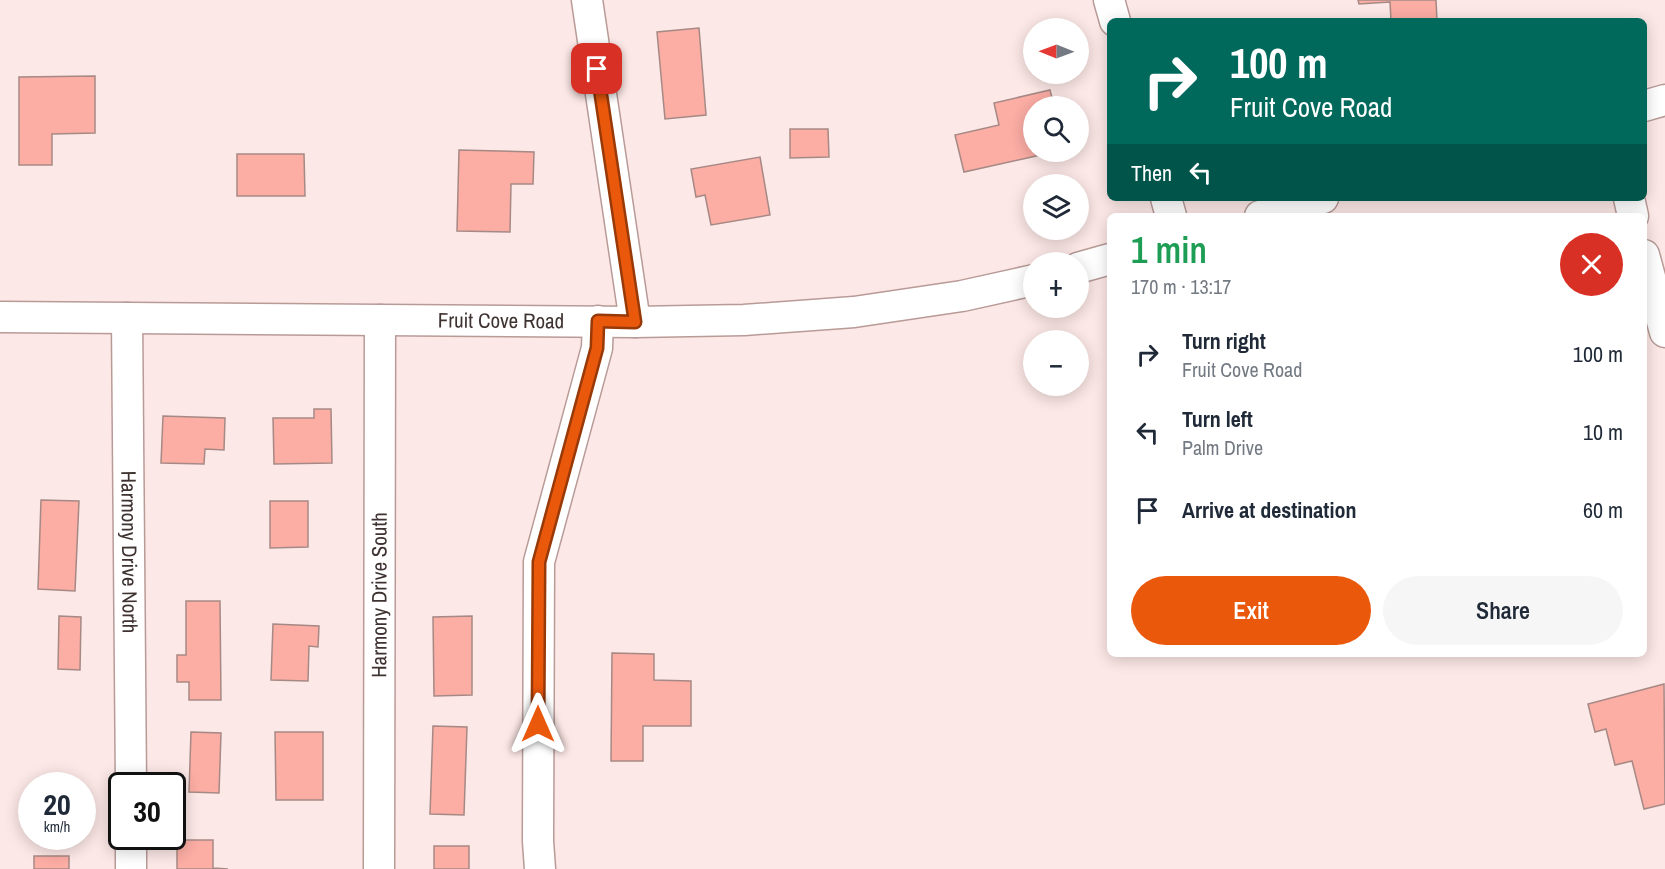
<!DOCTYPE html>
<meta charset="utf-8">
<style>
body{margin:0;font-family:"Archivo Narrow",sans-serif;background:#f6f6f7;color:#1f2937;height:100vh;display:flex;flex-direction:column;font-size:22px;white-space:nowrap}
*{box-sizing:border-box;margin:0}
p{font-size:20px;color:#747a83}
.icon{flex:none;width:33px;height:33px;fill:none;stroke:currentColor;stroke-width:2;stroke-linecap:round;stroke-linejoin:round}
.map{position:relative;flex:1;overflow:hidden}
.sheet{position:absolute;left:1107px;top:213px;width:540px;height:444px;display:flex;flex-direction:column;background:#fff;border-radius:9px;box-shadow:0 3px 15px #0003}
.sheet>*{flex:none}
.hud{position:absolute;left:1107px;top:18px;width:540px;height:183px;border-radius:9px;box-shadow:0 3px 15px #0003;background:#00695c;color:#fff;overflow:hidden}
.needle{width:39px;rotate:271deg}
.tools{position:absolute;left:1023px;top:18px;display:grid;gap:12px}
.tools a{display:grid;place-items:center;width:66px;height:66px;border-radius:50%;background:#fff;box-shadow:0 3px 15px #0003;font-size:30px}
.speed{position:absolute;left:18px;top:772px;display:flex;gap:12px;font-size:30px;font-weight:700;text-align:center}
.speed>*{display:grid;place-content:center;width:78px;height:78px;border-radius:50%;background:#fff;box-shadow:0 3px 15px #0003;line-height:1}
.speed small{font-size:15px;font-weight:400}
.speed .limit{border:3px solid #111;border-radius:9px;background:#fff;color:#111}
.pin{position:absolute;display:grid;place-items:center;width:51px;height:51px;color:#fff;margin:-26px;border-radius:12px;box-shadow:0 3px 9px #0006}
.me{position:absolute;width:66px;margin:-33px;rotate:0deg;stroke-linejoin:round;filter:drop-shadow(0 0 4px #0008)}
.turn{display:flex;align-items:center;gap:21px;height:126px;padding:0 24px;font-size:27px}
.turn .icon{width:78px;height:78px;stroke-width:2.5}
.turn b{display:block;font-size:42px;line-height:51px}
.then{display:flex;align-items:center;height:57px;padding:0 24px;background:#0003;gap:12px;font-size:22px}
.round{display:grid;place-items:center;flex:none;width:63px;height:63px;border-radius:32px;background:#f6f6f7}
.headline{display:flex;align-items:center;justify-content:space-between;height:102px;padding:0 24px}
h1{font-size:36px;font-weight:600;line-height:45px;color:#1e9e55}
.action{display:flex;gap:12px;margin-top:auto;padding:12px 24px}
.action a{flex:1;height:69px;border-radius:36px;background:#ea580c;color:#fff;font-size:24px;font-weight:600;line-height:69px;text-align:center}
.action a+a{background:#f6f6f7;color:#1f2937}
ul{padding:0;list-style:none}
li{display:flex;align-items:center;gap:18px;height:78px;padding:0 24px}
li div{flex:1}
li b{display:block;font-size:22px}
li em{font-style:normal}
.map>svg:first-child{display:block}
.building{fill:#fcada4;stroke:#a68985;stroke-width:1.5}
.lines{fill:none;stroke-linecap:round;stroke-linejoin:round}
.minor-casing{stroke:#b89b97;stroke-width:33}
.minor{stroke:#fff;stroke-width:30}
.route-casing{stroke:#983908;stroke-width:15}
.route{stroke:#ea580c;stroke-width:10}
.labels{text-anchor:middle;stroke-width:4.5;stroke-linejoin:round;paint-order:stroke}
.street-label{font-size:21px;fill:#3f3331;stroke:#fbfbfb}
</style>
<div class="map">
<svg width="1665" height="869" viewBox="0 0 1665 869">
<rect width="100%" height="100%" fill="#fce8e6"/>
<g class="building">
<polygon points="1358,0 1436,0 1437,21 1391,21 1390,2 1359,4"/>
<polygon points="699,28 706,115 665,119 657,32"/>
<polygon points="95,76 95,133 52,134 52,165 19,165 19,77"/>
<polygon points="1050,90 1054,106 1034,106 1034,152 1054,152 964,172 955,135 999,125 994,103"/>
<polygon points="790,129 828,129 829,157 790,158"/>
<polygon points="459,150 534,152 533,184 511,184 510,232 457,231"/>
<polygon points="237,154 304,154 305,196 237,196"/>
<polygon points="760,157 770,215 711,225 705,195 696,197 691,169"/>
<polygon points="314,409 331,409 332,463 274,464 273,418 314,418"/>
<polygon points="163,416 225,418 224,450 205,449 204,464 161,463"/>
<polygon points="41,500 79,501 75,591 38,589"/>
<polygon points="270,501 308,501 308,547 270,548"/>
<polygon points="186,601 220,601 221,700 189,700 189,682 177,682 177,655 186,655"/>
<polygon points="59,616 81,617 80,670 58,669"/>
<polygon points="472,616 472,695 434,696 433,617"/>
<polygon points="273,624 319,626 318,647 309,646 308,681 271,680"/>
<polygon points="612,653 654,654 654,680 691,681 691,726 643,726 643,761 611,761"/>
<polygon points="1664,684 1665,804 1644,809 1632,761 1615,765 1606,729 1595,732 1588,704"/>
<polygon points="433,726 467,727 464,815 430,814"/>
<polygon points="191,732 221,733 219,793 189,792"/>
<polygon points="275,732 323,732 323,800 276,800"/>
<polygon points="177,840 213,840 213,868 228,869 177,869"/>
<rect x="434" y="846" width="35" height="23"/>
<rect x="34" y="856" width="35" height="13"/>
</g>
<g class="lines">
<g class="minor-casing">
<g id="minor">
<polyline points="587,0 635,322"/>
<polyline points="1109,0 1115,21"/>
<polyline points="1644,106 1665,100"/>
<polyline points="1166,198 1171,216"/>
<polyline points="1629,198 1633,216"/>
<polyline points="1260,216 1323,198"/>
<polyline points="1644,255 1665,332"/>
<polyline points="1078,268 1110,259"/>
<path id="s1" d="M0,317L635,322L744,320L854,312L962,296L1034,280"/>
<path id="s2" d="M127,318L131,786"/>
<polyline points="131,837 131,869"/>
<path id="s3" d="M379,869L380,320"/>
<polyline points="540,869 538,841 539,562 597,348 598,321"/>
</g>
</g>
<use href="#minor" class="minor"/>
</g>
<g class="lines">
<g class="route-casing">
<polyline id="route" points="538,724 539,562 597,348 598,321 635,322 597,69"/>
</g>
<use href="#route" class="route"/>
</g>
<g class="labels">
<g class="street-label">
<text dy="7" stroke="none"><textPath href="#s1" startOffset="501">Fruit Cove Road</textPath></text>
<text dy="7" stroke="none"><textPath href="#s2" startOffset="234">Harmony Drive North</textPath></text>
<text dy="7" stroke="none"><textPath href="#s3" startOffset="274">Harmony Drive South</textPath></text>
</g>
</g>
</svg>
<div class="tools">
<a><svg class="needle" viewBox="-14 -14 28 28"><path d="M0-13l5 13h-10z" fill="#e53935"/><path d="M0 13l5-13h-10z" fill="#747a83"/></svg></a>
<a><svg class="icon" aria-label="search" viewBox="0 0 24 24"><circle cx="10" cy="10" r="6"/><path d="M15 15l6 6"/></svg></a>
<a><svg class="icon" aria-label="layers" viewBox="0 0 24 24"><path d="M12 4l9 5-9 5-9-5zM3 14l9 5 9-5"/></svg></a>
<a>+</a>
<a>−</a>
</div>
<div class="speed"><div>20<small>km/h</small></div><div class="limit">30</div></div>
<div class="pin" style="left:597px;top:69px;background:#d93025"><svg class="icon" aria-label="arrive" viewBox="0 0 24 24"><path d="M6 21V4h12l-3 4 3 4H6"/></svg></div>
<svg class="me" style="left:538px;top:724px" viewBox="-20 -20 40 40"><path d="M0-17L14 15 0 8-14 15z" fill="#ea580c" stroke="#fff" stroke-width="4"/></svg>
<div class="hud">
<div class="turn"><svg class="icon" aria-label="right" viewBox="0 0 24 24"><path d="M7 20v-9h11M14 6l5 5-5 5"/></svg><div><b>100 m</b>Fruit Cove Road</div></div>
<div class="then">Then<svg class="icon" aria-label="left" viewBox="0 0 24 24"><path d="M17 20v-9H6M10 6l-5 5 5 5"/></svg></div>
</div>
<section class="sheet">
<div class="headline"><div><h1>1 min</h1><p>170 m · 13:17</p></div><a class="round" style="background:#d93025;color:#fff"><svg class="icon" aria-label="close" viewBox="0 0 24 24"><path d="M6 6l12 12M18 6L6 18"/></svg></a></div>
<ul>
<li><svg class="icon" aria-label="right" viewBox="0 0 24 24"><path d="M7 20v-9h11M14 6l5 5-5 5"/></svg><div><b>Turn right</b><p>Fruit Cove Road</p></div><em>100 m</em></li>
<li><svg class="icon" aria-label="left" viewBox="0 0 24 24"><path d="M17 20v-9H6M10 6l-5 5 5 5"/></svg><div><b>Turn left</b><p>Palm Drive</p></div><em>10 m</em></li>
<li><svg class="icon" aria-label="arrive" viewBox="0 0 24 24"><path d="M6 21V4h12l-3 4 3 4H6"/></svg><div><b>Arrive at destination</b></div><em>60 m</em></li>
</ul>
<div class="action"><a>Exit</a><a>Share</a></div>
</section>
</div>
